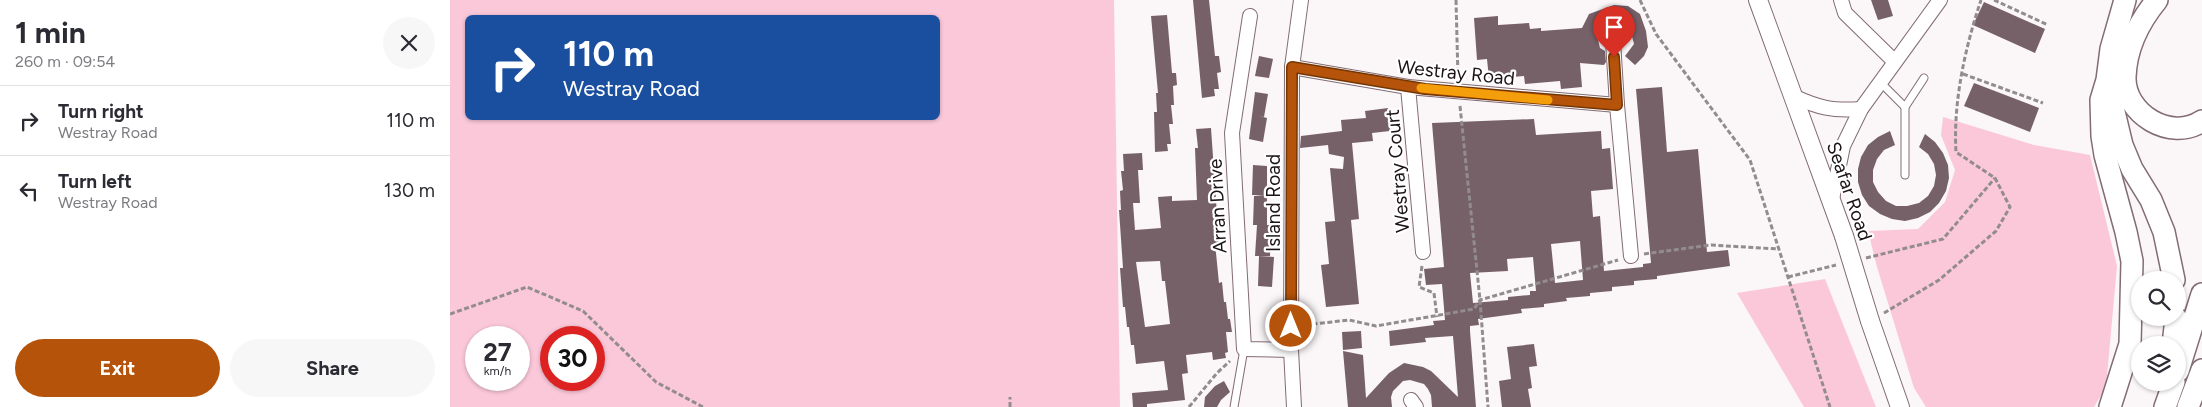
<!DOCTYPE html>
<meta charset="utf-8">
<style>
body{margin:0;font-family:Figtree,sans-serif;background:#f7f7f7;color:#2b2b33;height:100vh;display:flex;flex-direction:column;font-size:19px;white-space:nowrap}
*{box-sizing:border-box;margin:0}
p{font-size:16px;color:#7c7c81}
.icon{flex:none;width:28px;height:28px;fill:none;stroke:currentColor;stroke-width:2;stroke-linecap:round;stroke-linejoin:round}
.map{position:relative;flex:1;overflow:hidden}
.details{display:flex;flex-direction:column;background:#fff;width:450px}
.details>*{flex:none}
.hud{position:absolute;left:15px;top:15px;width:475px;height:105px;border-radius:8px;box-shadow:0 1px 4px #0004;background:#1a4fa0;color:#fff;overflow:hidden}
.tools{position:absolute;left:1681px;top:271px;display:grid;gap:10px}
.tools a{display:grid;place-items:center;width:55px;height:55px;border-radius:50%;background:#fff;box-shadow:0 1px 4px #0004;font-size:25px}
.speed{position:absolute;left:15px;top:326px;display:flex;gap:10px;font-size:25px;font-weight:700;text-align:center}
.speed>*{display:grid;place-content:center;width:65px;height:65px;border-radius:50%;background:#fff;box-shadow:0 1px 4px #0004;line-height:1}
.speed small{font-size:12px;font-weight:400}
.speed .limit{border:8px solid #d22;background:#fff;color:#111}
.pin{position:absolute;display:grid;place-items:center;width:42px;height:42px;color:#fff;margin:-51px -21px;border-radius:50% 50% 50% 0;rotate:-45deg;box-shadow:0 0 5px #0007}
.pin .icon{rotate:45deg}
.me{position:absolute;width:55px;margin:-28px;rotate:0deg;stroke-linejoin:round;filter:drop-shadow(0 0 4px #0008)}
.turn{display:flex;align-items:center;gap:18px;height:105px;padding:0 15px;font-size:22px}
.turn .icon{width:65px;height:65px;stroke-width:2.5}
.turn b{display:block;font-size:35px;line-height:42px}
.round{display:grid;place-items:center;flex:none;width:52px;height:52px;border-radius:26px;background:#f7f7f7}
.overview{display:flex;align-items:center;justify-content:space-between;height:85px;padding:0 15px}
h1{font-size:30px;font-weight:700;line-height:38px}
.primary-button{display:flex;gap:10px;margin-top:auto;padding:10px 15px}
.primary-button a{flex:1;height:58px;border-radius:30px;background:#b45309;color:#fff;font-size:20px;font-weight:700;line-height:58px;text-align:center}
.primary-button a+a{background:#f7f7f7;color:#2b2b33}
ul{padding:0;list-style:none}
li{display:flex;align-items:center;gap:15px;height:70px;padding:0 15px;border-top:1px solid #e1e1e2}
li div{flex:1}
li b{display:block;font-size:19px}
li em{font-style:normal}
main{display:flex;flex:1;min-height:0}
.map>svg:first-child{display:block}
.green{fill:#fbc8da;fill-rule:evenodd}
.building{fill:#776168;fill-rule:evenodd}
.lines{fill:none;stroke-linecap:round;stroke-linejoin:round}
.service-casing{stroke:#836c74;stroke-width:9}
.minor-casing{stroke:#836c74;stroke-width:16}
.tertiary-casing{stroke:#836c74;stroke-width:20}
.primary-casing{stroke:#836c74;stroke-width:24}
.path{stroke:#938c8e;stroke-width:3;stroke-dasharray:5 2.5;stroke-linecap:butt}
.service{stroke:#fff;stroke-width:7}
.minor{stroke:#fff;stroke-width:14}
.tertiary{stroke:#fff;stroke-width:18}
.primary{stroke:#fff;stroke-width:21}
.tertiary-bridge-casing{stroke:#836c74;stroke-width:20;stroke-linecap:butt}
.tertiary-bridge{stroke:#fff;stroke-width:18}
.route-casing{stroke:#753606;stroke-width:12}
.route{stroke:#b45309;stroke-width:9}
.slow{stroke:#f59e0b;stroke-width:9}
.labels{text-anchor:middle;stroke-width:4.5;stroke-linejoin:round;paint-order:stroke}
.street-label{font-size:19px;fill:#1c1316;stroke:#fff}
</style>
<main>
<section class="details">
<div class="overview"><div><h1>1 min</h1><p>260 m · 09:54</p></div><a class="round"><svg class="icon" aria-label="close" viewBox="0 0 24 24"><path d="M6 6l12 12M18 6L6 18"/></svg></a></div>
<ul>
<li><svg class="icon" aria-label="right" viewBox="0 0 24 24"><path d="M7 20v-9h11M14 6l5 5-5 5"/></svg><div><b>Turn right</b><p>Westray Road</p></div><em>110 m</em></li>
<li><svg class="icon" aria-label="left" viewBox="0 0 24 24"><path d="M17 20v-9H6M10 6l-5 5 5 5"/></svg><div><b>Turn left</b><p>Westray Road</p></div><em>130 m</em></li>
</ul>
<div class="primary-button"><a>Exit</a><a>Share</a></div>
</section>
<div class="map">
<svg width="1752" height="407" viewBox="0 0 1752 407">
<rect width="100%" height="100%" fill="#fbf6f8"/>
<g class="green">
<path d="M0,0H664L670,407H0ZM18,18H488V118H18ZM26,338H69V380H26ZM101,338H144V380H101Z"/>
<polygon points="1493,117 1584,145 1640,155 1667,266 1656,387 1644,407 1476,407 1464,388 1427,267 1418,231 1468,229 1495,202 1505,170 1491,135"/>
<polygon points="1375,279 1426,407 1354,407 1287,293"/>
</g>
<g class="building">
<polygon points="743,0 759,0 765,56 769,56 771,72 767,73 769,89 764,89 765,96 752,98"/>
<polygon points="1421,0 1438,0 1443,16 1428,20"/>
<polygon points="1534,2 1595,29 1585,53 1523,25"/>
<polygon points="1164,5 1178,6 1190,14 1196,31 1198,47 1194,56 1185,65 1175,56 1184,44 1180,29 1172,22 1163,20 1151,23 1147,36 1150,48 1155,51 1156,62 1154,65 1130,63 1132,87 1111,89 1110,81 1075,84 1074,76 1039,79 1037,59 1027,60 1024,18 1048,16 1048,25 1079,23 1080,29 1091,28 1091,31 1132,28 1139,14"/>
<polygon points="717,15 722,73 726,73 727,85 723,86 724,105 721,105 723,124 719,124 721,144 717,144 718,151 705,152 704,112 707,112 706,93 708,93 701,16"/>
<polygon points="809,56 823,59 819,78 805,76"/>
<polygon points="1524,83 1589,108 1580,132 1514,106"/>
<path d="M1212,87L1217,152L1248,149L1257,252L1278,250L1280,266L1207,276V279L1184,281V285L1162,287V291L1140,293V296L1116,298L1117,301L1094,304V307L1071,309L1072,313L1028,319L1029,325L1020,326V331L1026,407H982L981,395L978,389L974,384L960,380L953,381L943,391L941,397L942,407H898L893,351L913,355L916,398L939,373L954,363L973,367L981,371L1008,397L1003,336L975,338L976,342L940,346L939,331L984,325L983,321L995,320L992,284L976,285L974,269L994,267L982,123L1084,119L1086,135L1151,131L1152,149L1160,148L1163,189L1141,191L1143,217L1150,216L1154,271L1193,267V264L1201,263L1186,89ZM1130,241L1133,280L1105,283L1101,244ZM1083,257L1086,291H1080V295L1058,297V300L1023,303L1020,273L1058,271L1057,259Z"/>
<polygon points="805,92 818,94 814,117 809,116 817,118 813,142 799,139"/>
<polygon points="938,108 940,131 922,133 923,141 902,143 909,219 901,220 909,304 876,307 871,265 879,264 875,222 885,221 880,168 893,169 894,157 879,154 878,145 850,148 851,136 892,131 891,120 916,118 915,111"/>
<path d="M761,128L769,243H765L769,283L772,282L774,302H776L778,319H780L782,332H776L778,352L775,353L776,358L763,360L762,352L736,355L738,373L732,374L735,400L697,404V407H683L682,393L718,390L714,361L686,364L684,345H681L679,327H677L675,307H673L670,268H673L669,210H671L670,191L673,190L671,171H674L673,154L692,153L693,170H688L690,203H683L685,230L711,228L708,197L722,196V201L747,200L745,148H748L746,129ZM710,261L712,281H715L720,324L695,327L686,262Z"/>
<polygon points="1440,131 1445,145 1434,150 1427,159 1423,170 1423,182 1428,192 1436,201 1446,206 1457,206 1469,203 1478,196 1484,186 1486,175 1484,164 1478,154 1469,147 1475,134 1485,142 1493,153 1498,165 1499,178 1496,191 1489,203 1480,212 1468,218 1455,221 1442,219 1430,214 1419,206 1412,195 1408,182 1408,169 1411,157 1418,145 1428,137"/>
<polygon points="803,165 817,166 817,225 803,225 804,196 814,195 802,195"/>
<polygon points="807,225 821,225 820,256 805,256"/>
<polygon points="809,256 824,257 822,287 808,286"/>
<polygon points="911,331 912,348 893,350 892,332"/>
<polygon points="1084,344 1087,366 1079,367 1082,388 1078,389 1081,407 1052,407 1049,381 1061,379 1057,347"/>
<polygon points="774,381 780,392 771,400 767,407 754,407 755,397 765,386"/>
</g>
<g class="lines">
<g class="service-casing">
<g id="service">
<polyline points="1430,82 1455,107 1474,78"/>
<polyline points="1455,175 1455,107"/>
<polyline points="784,407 794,349"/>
</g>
</g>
<g class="minor-casing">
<g id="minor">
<polyline points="1391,0 1395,13 1444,61"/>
<polyline points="800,16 782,133 794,349 841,350"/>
<polyline points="1163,41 1167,105 1181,256"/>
<polyline points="842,67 958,87 1167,105"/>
<polyline points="958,87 973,252"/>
<path d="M1343,96C1369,108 1382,111 1411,109"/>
<polyline points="1382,199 1393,146 1411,109 1490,0"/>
<polyline points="961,400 966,407"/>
<polyline points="844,407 841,350 842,67 851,0"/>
</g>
</g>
<g class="tertiary-casing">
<g id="tertiary">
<polyline points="1308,0 1394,236"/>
<polyline points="1420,321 1450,407"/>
</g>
</g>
<g class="primary-casing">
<g id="primary">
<path d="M1707,0C1689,22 1676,48 1675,77C1674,114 1721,142 1752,121"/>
<polyline points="1660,95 1672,145 1682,169 1701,200 1714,232 1724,280"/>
<polyline points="1723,345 1726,318"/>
<polyline points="1728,371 1752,294"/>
<polyline points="1660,407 1680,344 1682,261 1676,232 1655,155 1652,136 1651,100 1657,80 1661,49 1675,0"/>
<polyline points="1715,407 1724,382"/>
<polyline points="1738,407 1752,370"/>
</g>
</g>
<g class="path">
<polyline points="1006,0 1008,78"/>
<polyline points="1190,0 1206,34 1300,160 1380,407"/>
<polyline points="1544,0 1598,25"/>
<polyline points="1513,74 1593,103"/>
<polyline points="1010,106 1030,300 1038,407"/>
<polyline points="1194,254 1261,245 1328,249"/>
<polyline points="1416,258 1493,239 1545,178"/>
<polyline points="972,266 969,287 984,293 987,317"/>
<polyline points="1338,277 1386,265"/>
<path d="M1434,313L1489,280L1546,231L1560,207L1545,178L1506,152C1503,102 1515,48 1531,0"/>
<polyline points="0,314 77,287 133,311 206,382 253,407"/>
<polyline points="855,325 899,320 926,326 1024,309 1030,300 1168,260"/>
<polyline points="560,407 560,397"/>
<polyline points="739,407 767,373 780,361"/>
</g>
<use href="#service" class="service"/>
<use href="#minor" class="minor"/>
<use href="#tertiary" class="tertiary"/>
<use href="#primary" class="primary"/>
<g class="tertiary-bridge-casing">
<polyline id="tertiary-bridge" points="1394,236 1420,321"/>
</g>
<use href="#tertiary-bridge" class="tertiary-bridge"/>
</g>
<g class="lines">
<g class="route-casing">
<polyline id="route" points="841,326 842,67 975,89 1167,105 1164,57"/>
</g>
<use href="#route" class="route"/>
<polyline class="slow" points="971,88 1098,100"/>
</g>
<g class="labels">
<g class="street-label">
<text transform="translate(1006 72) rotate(6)" y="7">Westray Road</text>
<text transform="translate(947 171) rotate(-95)" y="7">Westray Court</text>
<text transform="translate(1400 191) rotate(71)" y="7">Seafar Road</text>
<text transform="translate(823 203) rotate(-90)" y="7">Island Road</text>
<text transform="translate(767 206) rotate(-93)" y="7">Arran Drive</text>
</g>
</g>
</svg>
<div class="tools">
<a><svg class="icon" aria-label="search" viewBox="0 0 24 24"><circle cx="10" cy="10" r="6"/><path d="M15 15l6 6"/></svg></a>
<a><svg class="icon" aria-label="layers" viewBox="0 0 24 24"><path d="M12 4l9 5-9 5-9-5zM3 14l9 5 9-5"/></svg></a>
</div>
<div class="speed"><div>27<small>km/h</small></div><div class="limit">30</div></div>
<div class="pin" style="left:1164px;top:57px;background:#d93025"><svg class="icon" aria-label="arrive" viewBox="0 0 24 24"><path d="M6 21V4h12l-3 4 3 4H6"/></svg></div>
<svg class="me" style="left:841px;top:326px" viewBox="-20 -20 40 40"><circle r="17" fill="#b45309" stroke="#fff" stroke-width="3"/><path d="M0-11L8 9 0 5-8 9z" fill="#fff"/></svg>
<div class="hud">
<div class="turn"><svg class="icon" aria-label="right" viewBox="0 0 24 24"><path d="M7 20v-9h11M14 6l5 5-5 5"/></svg><div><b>110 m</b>Westray Road</div></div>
</div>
</div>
</main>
